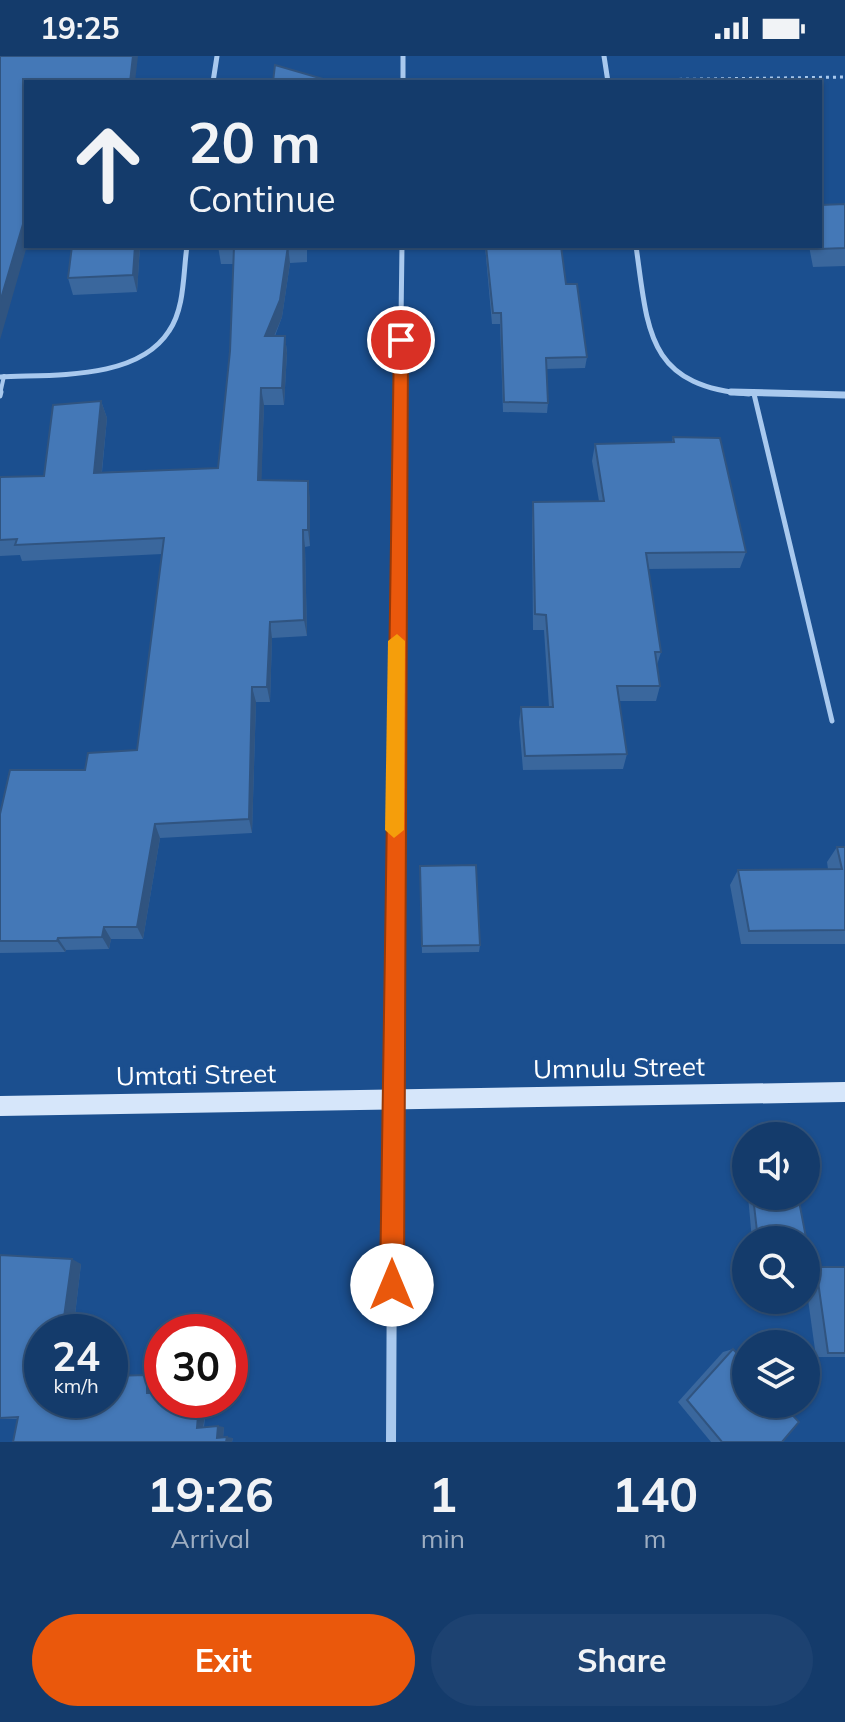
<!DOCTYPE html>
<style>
body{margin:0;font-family:Mulish,sans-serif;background:#1d4271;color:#f1f3f6;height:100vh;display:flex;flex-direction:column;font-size:30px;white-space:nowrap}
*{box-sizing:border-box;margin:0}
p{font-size:26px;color:#9dadc1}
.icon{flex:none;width:44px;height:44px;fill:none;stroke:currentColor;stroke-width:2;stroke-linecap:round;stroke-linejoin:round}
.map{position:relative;height:1386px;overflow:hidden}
.details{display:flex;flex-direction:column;background:#143b6b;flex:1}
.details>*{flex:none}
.banner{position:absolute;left:24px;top:24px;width:798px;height:168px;border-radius:0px;box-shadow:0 2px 6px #0004,0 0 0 2px #33557e;background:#143b6b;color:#f1f3f6;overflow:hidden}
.controls{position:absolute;left:732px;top:1066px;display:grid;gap:16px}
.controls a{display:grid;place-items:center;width:88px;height:88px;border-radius:50%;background:#143b6b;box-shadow:0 2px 6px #0004,0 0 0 2px #33557e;font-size:40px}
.speed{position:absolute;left:24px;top:1258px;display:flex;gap:16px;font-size:40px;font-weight:700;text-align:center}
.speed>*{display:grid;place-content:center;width:104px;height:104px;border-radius:50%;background:#143b6b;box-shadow:0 2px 6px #0004,0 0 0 2px #33557e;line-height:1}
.speed small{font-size:20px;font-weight:400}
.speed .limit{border:12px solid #d22;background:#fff;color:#111}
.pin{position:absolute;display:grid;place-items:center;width:68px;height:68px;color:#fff;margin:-34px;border:4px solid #fff;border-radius:50%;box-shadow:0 2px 8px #0007}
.me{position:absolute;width:88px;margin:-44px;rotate:0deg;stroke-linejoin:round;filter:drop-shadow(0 0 6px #0008)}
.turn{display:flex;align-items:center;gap:28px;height:168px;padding:0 32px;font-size:36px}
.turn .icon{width:104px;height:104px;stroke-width:2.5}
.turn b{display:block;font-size:56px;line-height:68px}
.eta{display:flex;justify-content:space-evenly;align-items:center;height:136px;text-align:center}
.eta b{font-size:48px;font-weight:700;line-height:56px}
.button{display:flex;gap:16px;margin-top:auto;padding:16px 32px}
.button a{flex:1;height:92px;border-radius:48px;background:#ea580c;color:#fff;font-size:32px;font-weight:700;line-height:92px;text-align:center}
.button a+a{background:#1d4271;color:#f1f3f6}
.status{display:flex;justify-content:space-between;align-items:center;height:56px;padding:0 40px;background:#143b6b;direction:ltr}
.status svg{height:22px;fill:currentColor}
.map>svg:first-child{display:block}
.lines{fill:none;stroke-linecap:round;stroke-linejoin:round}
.path{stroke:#a9c9ee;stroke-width:3;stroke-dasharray:3 4;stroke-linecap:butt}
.lane-far1{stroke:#a9c9ee;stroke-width:4}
.lane{stroke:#a9c9ee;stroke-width:5}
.street-far2{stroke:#a9c9ee;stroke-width:5}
.street-far1{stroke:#a9c9ee;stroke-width:7}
.street{stroke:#a9c9ee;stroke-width:10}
.secondary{fill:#d6e6fa;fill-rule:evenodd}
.wall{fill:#3a679d}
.shaded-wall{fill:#305480}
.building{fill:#4478b7;stroke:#305480;stroke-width:2}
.route{fill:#ea580c;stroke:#983908;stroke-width:2}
.slow{fill:#f59e0b}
.labels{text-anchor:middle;stroke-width:7;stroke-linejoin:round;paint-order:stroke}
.near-street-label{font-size:26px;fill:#fff;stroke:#1b4f8f}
</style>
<div class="status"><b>19:25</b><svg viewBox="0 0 49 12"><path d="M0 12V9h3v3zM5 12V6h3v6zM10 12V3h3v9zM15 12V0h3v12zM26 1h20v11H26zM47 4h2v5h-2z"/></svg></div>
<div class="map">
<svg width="845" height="1386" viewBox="0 0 845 1386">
<rect width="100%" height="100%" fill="#1b4f8f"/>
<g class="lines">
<polyline class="path" points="637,24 845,21"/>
<polyline class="lane-far1" points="0,338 4,320"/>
<g class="lane">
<polyline points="754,338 832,665"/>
<polyline points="0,340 1,336"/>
</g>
<g class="street-far2">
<polyline points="403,0 403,26"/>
<polyline points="604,0 608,26"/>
<polyline points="213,26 217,0"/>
<path d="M636,190C648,274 646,330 749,338"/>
<path d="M0,321C51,318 137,325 169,275C185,252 183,217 187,190"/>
<polyline points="400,338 402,190"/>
</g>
<g class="street-far1">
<polyline points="731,336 845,339"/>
<polyline points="394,788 400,336"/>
</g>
<polyline class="street" points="391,1386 394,786"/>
<polygon class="secondary" points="845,1026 845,1046 0,1060 0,1040"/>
</g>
<g class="wall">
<polygon points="845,148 845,210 813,211 809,190 820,190"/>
<polygon points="140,190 137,236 73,239 68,222"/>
<polygon points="218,190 307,190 307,206 290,207 282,261 275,280 285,280 287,297 284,349 264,349 261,424 310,442 310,490 305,491 307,580 272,582 270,646 256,646 252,777 160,782 143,883 111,883 109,893 66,894 65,896 0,897 0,758 85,714 137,694 162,498 22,505 20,499 0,500 0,421 44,420 101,345 107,362 102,416 218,412 230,295 233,208 221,208"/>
<polygon points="485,190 561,190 566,228 587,301 585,312 546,313 548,347 547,357 503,356 500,268 492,268"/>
<polygon points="673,381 746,496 740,512 648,513 661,596 657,609 660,630 656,645 619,645 627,698 623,713 523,714 519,666 521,651 549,651 544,574 533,574 532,463 533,446 599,445 592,405 595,388 672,386"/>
<polygon points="837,791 845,791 845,888 741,888 730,829 738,814 828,813 827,806"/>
<polygon points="420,810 480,889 479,896 422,897"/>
<polygon points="748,1140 798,1140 809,1197 806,1199 806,1184 752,1184"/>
<polygon points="0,1199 81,1208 73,1276 42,1276 42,1344 147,1319 155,1322 154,1337 162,1344 196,1344 196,1348 206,1350 204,1371 224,1371 223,1382 233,1382 232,1386 13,1386 18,1363 0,1363"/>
<polygon points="816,1211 845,1211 845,1301 816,1301 806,1229 806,1216"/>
<polygon points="733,1293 782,1386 711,1386 678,1346 723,1296"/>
</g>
<g class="shaded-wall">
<polygon points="133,0 138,0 135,26 130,26"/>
<polygon points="26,158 26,190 27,190 0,284 0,246"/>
<polygon points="135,190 140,190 137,236 133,219"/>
<polygon points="288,190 290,207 282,261 267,297 265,280"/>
<polygon points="285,280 287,297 284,349 282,332"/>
<polygon points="261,332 264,349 261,440 258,424"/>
<polygon points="101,345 107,362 100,433 94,417"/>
<polygon points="308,425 310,442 310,490 308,474"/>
<polygon points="303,474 305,491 307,580 304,564"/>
<polygon points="270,566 272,582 270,646 267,631"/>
<polygon points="252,631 256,646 252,777 249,763"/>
<polygon points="155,768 160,782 143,883 137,871"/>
<polygon points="104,871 111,883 109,893 102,881"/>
<polygon points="58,882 66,894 65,896 57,885"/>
<polygon points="72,1203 81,1208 73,1276 62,1276"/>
<polygon points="147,1319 155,1322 154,1340 147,1337"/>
<polygon points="199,1348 206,1350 203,1373 197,1372"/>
<polygon points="218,1370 224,1371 223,1383 217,1382"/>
<polygon points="227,1381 233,1382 232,1386 226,1386"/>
</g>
<g class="building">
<polygon points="0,0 133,0 130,26 26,26 26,158 0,246"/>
<polygon points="275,9 330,25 330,26 273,26"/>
<polygon points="845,148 845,192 819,193 818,190 820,190 820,149"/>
<polygon points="72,190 135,190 133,219 68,222"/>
<polygon points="218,190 288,190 280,244 265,280 285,280 282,332 261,332 258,424 308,425 308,474 303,474 304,564 270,566 267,631 252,631 249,763 155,768 137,871 104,871 102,881 58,882 57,885 0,885 0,758 10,714 85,714 88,697 137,694 164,482 15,489 17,483 0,484 0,421 44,420 53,349 101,345 94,417 218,412 230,295 234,191 218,191"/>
<polygon points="486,190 561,190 566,228 577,228 587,301 546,302 548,347 504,346 501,257 493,257"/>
<polygon points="673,381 720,382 746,496 646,497 661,596 655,596 660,630 617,630 627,698 525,700 521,651 553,651 546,559 535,558 533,446 604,445 595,388 674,386"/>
<polygon points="837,791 845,791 845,874 749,875 738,814 842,813"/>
<polygon points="476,809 480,889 422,890 420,810"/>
<polygon points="753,1140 798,1140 809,1197 806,1197 806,1184 758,1184"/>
<polygon points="0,1199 72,1203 62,1276 42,1276 42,1344 110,1344 110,1320 147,1319 147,1337 162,1337 162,1344 190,1344 190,1347 199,1348 197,1372 218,1370 217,1382 227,1381 226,1386 13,1386 18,1361 0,1362"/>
<polygon points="816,1211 845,1211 845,1297 828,1297"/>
<polygon points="733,1293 746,1307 746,1348 782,1348 799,1366 782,1386 722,1386 687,1344"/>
</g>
<polygon class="route" points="401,280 408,284 404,1229 401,1237 392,1241 384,1237 380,1229 394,284"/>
<polygon class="slow" points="397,578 405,585 404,774 394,782 385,774 388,585"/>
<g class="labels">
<g class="near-street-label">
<text transform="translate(619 1012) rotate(-1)" y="9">Umnulu Street</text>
<text transform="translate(196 1019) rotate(-1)" y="9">Umtati Street</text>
</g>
</g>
</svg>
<div class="controls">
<a><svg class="icon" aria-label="sound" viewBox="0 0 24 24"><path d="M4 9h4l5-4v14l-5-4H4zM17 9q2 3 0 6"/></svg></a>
<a><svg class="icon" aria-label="search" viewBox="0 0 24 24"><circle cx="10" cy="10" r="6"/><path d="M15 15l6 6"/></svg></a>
<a><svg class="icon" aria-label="layers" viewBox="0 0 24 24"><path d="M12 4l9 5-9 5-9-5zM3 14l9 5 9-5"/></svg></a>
</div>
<div class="speed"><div>24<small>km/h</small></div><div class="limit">30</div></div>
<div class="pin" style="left:401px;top:284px;background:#d93025"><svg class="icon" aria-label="arrive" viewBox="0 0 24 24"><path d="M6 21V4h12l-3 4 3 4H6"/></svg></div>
<svg class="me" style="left:392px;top:1229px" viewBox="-20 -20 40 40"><circle r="19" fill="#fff"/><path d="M0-13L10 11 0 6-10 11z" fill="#ea580c"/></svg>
<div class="banner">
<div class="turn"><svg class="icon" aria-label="ahead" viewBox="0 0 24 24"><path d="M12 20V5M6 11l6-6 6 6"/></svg><div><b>20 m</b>Continue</div></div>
</div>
</div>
<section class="details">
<div class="eta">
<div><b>19:26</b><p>Arrival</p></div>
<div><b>1</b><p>min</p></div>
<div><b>140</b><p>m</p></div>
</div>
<div class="button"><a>Exit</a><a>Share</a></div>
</section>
